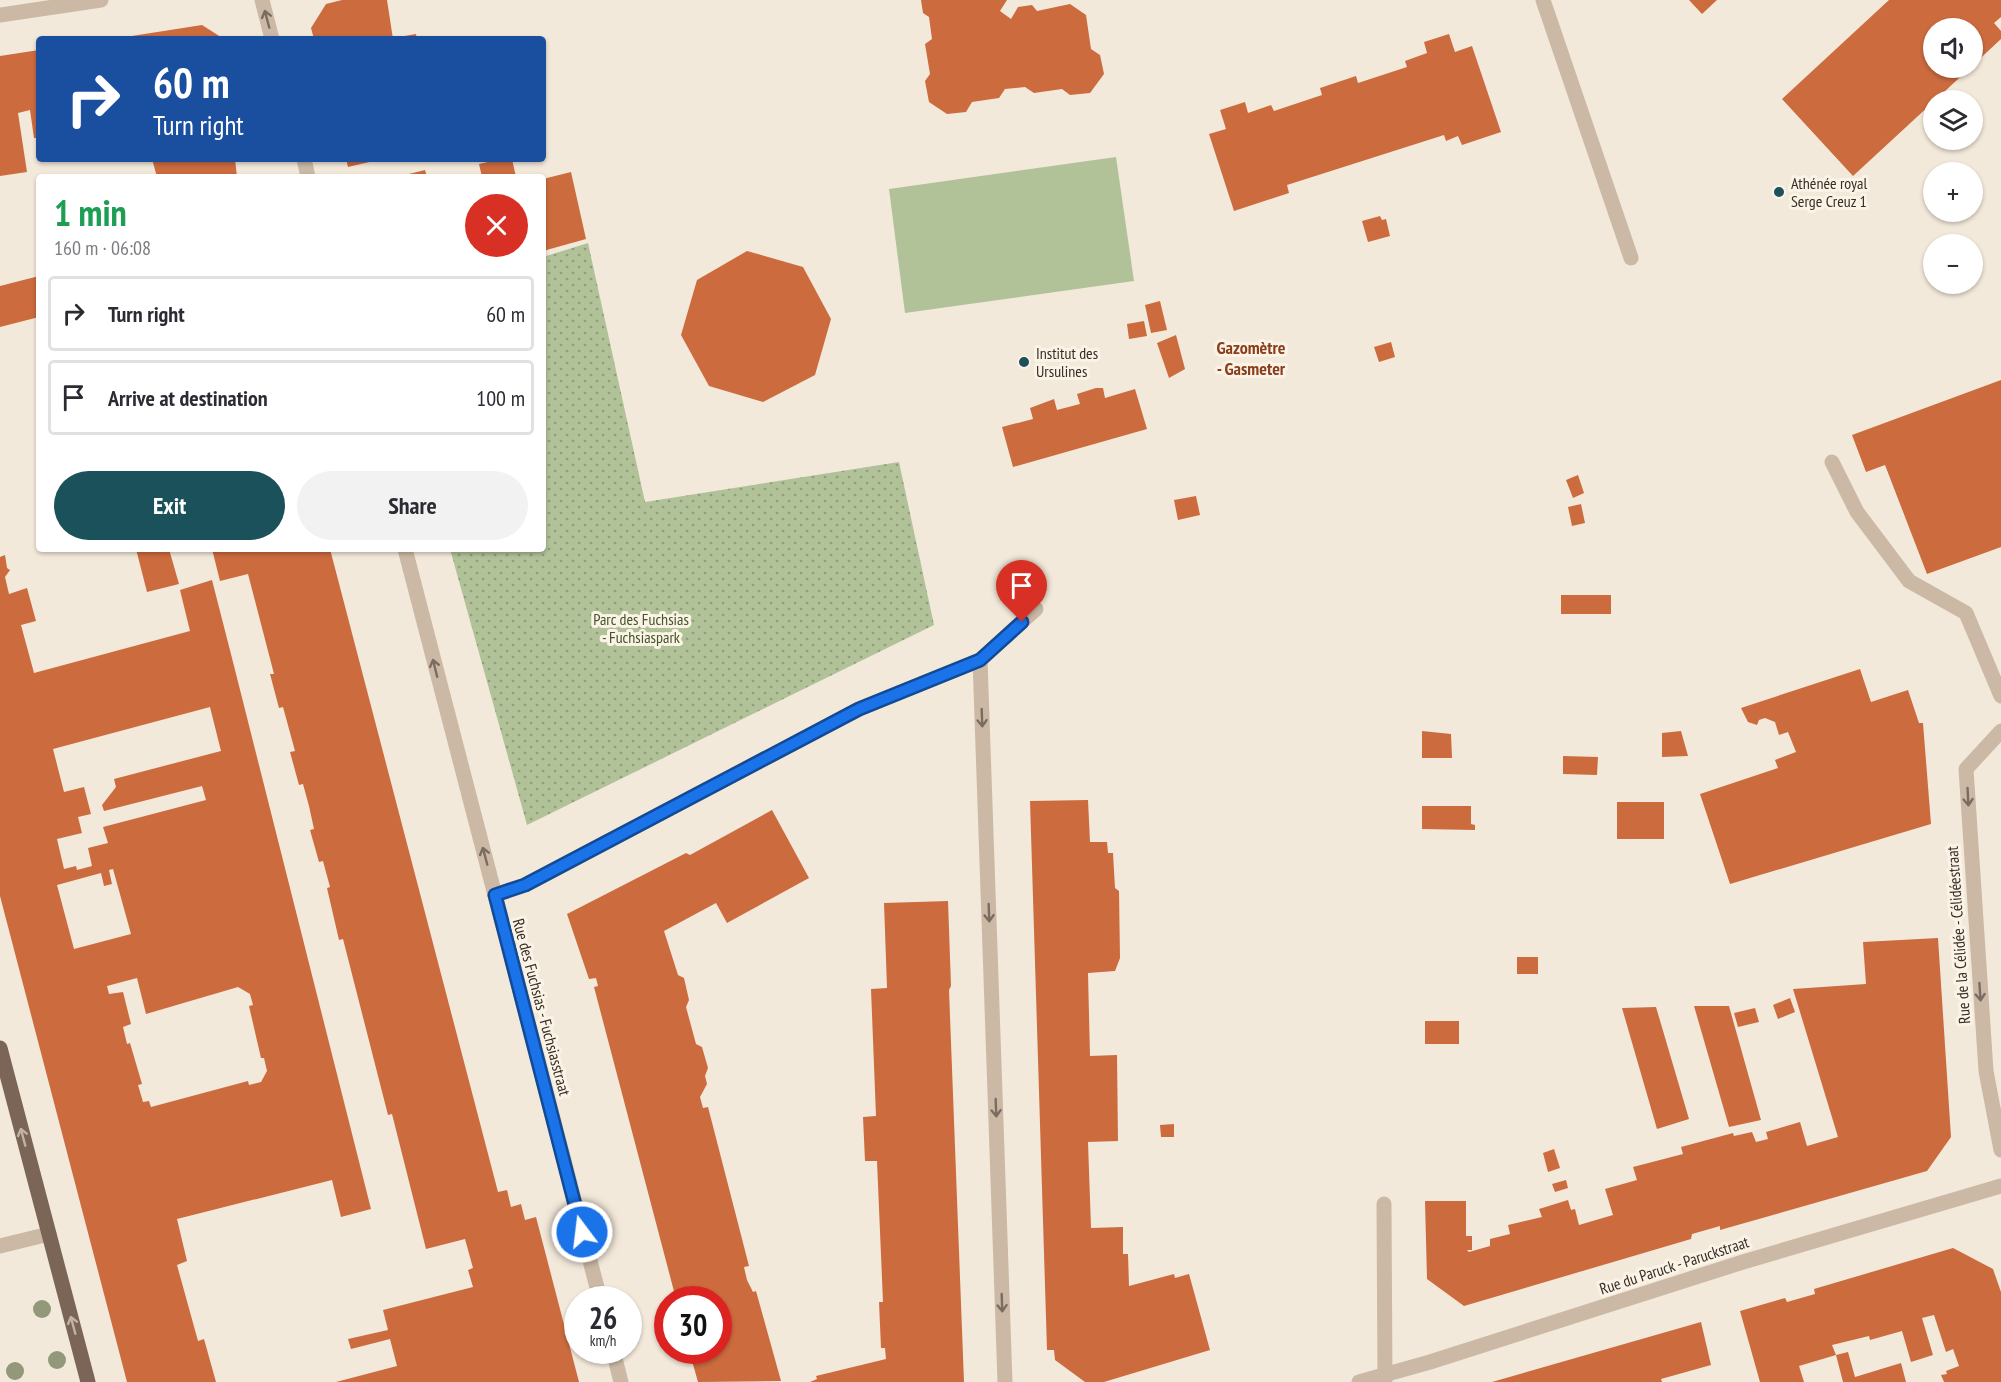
<!DOCTYPE html>
<meta charset="utf-8">
<style>
body{margin:0;font-family:"PT Sans Narrow",sans-serif;background:#f2f2f3;color:#2b2b33;height:100vh;display:flex;flex-direction:column;font-size:22px;white-space:nowrap}
*{box-sizing:border-box;margin:0}
p{font-size:20px;color:#7c7c81}
.icon{flex:none;width:33px;height:33px;fill:none;stroke:currentColor;stroke-width:2;stroke-linecap:round;stroke-linejoin:round}
.map{position:relative;flex:1;overflow:hidden}
.sheet{position:absolute;left:36px;top:174px;width:510px;height:378px;display:flex;flex-direction:column;background:#fff;border-radius:6px;box-shadow:0 2px 4px #0004}
.sheet>*{flex:none}
.hud{position:absolute;left:36px;top:36px;width:510px;height:126px;border-radius:6px;box-shadow:0 2px 4px #0004;background:#1a4fa0;color:#fff;overflow:hidden}
.fabs{position:absolute;left:1923px;top:18px;display:grid;gap:12px}
.fabs a{display:grid;place-items:center;width:60px;height:60px;border-radius:50%;background:#fff;box-shadow:0 2px 4px #0004;font-size:30px}
.speed{position:absolute;left:564px;top:1286px;display:flex;gap:12px;font-size:30px;font-weight:700;text-align:center}
.speed>*{display:grid;place-content:center;width:78px;height:78px;border-radius:50%;background:#fff;box-shadow:0 2px 4px #0004;line-height:1}
.speed small{font-size:15px;font-weight:400}
.speed .limit{border:9px solid #d22;background:#fff;color:#111}
.pin{position:absolute;display:grid;place-items:center;width:51px;height:51px;color:#fff;margin:-62px -26px;border-radius:50% 50% 50% 0;rotate:-45deg;box-shadow:0 0 6px #0007}
.pin .icon{rotate:45deg}
.me{position:absolute;width:66px;margin:-33px;rotate:345deg;stroke-linejoin:round;filter:drop-shadow(0 0 4px #0008)}
.turn{display:flex;align-items:center;gap:21px;height:126px;padding:0 18px;font-size:27px}
.turn .icon{width:78px;height:78px;stroke-width:2.5}
.turn b{display:block;font-size:42px;line-height:51px}
.round{display:grid;place-items:center;flex:none;width:63px;height:63px;border-radius:32px;background:#f2f2f3}
.overview{display:flex;align-items:center;justify-content:space-between;height:102px;padding:0 18px}
h1{font-size:36px;font-weight:800;line-height:45px;color:#1e9e55}
.primary-button{display:flex;gap:12px;margin-top:auto;padding:12px 18px}
.primary-button a{flex:1;height:69px;border-radius:36px;background:#1a515a;color:#fff;font-size:24px;font-weight:800;line-height:69px;text-align:center}
.primary-button a+a{background:#f2f2f3;color:#2b2b33}
ul{padding:0;list-style:none}
li{display:flex;align-items:center;gap:18px;height:75px;margin:0 12px 9px;padding:0 6px;border:3px solid #e1e1e2;border-radius:6px}
li div{flex:1}
li b{display:block;font-size:22px}
li em{font-style:normal}
.map>svg:first-child{display:block}
.park{fill:url(#park-dots)}
.pitch{fill:#b1c299}
.building{fill:#cc6b3e;fill-rule:evenodd}
.lines{fill:none;stroke-linecap:round;stroke-linejoin:round}
.minor{stroke:#cbb9a5;stroke-width:15}
.major{stroke:#7a6557;stroke-width:15}
.tree{fill:#929879}
.oneway{stroke:#7a6c60}
.oneway2{stroke:#c0b3a6}
.route-casing{stroke:#114b97;stroke-width:15}
.route{stroke:#1a73e8;stroke-width:10}
.poi-dot{fill:#1a515a;stroke:#faf3e6;stroke-width:2}
.labels{text-anchor:middle;stroke-width:6;stroke-linejoin:round;paint-order:stroke}
.poi-label{font-size:16px;fill:#372d27;stroke:#faf3e6;text-anchor:start}
.park-label{font-size:16px;fill:#425629;stroke:#faf3e6}
.street-label{font-size:16px;fill:#372d27;stroke:#faf3e6}
.neighbourhood-label{font-size:18px;font-weight:bold;fill:#8a3e1c;stroke:#faf3e6}
</style>
<div class="map">
<svg width="2001" height="1382" viewBox="0 0 2001 1382">
<defs>
<pattern id="park-dots" width="8" height="8" patternUnits="userSpaceOnUse" patternTransform="scale(1.5)"><rect width="8" height="8" fill="#b1c299"/><path d="M2 2h.1M6 6h.1" fill="none" stroke="#919e7d" stroke-width="1.8" stroke-linecap="round"/></pattern>
</defs>
<rect width="100%" height="100%" fill="#f3e9da"/>
<polygon class="park" points="588,243 645,502 899,462 934,625 527,825 450,549 543,549 543,257"/>
<polygon class="pitch" points="1116,157 1134,281 905,313 889,189"/>
<g class="building">
<polygon points="342,0 387,0 393,39 314,39 311,28 326,4"/>
<polygon points="921,0 1007,0 1000,11 1011,19 1018,7 1032,5 1037,11 1070,4 1086,15 1091,49 1100,55 1104,74 1090,93 1070,95 1062,89 1034,93 1025,87 1005,89 999,98 972,102 966,112 947,114 929,102 925,81 930,74 925,44 932,39 929,17 923,13"/>
<polygon points="1689,0 1717,0 1702,14"/>
<polygon points="1889,0 2001,0 2001,17 1994,23 2001,31 2001,39 1972,66 1972,28 1934,28 1934,68 1970,68 1853,176 1782,99"/>
<polygon points="202,25 224,39 119,39 119,38"/>
<polygon points="416,34 417,39 393,39 393,38"/>
<polygon points="1449,34 1455,52 1472,46 1501,132 1462,145 1458,136 1446,141 1444,135 1287,185 1289,193 1234,211 1209,134 1226,129 1220,110 1245,102 1248,113 1271,105 1274,111 1322,95 1320,88 1356,76 1358,83 1407,67 1405,61 1427,53 1424,42"/>
<polygon points="39,50 39,138 34,138 30,110 18,113 27,172 0,176 0,56"/>
<polygon points="152,159 235,159 237,177 157,177"/>
<polygon points="346,159 378,159 378,160 348,167"/>
<polygon points="492,159 512,159 516,177 482,177 479,164 492,161"/>
<polygon points="425,170 427,177 401,177 401,176"/>
<polygon points="571,172 586,239 543,251 543,179"/>
<polygon points="1380,216 1382,220 1386,219 1390,236 1368,242 1362,221"/>
<polygon points="747,251 803,267 831,319 815,375 763,402 709,386 681,335 697,280"/>
<polygon points="39,276 39,317 0,327 0,286"/>
<polygon points="1160,301 1167,330 1151,333 1145,305"/>
<polygon points="1144,321 1147,336 1129,339 1127,324"/>
<polygon points="1176,335 1185,369 1169,378 1157,343"/>
<polygon points="1391,342 1395,357 1379,362 1374,347"/>
<polygon points="2001,380 2001,547 1927,574 1885,465 1866,472 1852,435"/>
<polygon points="1096,388 1103,388 1105,398 1135,389 1147,429 1013,467 1002,427 1033,419 1030,408 1054,399 1057,410 1080,404 1077,394"/>
<polygon points="1578,475 1584,493 1573,498 1566,480"/>
<polygon points="1196,496 1200,515 1178,520 1174,500"/>
<polygon points="1581,504 1585,523 1572,526 1568,507"/>
<polygon points="136,549 169,549 179,584 147,592"/>
<polygon points="212,549 330,549 498,1192 507,1190 511,1207 521,1204 525,1220 536,1217 579,1382 336,1382 397,1366 390,1339 351,1349 348,1339 388,1330 383,1310 473,1287 468,1270 473,1268 465,1239 426,1249 392,1114 388,1115 343,939 339,940 327,888 330,887 323,861 319,862 310,830 314,829 309,806 303,784 299,785 290,752 295,751 283,707 279,708 270,674 274,674 248,574 220,581"/>
<path d="M5,555L7,568L10,570L5,577L9,594L27,588L36,621L21,625L34,673L190,631L180,590L212,580L233,662L371,1209L341,1217L332,1180L177,1219L187,1261L177,1265L198,1341L204,1339L216,1382H127L0,896V557ZM210,707L221,751L114,779L116,787L102,805L104,811L202,786L206,800L103,827L108,843L88,848L92,866L77,870L76,866L64,869L57,839L82,833L78,817L91,814L84,787L64,792L53,749ZM113,869L131,934L74,949L57,885L101,873L104,886L112,884L109,870ZM137,978L146,1014L238,987L250,994L253,1005L249,1006L261,1058H264L267,1071L261,1082L249,1085L248,1081L151,1107L149,1101L143,1102L138,1085L142,1084L130,1043L127,1044L123,1027L131,1024L123,992L109,994L107,986Z"/>
<rect x="1561" y="595" width="50" height="19"/>
<polygon points="1860,669 1871,702 1908,690 1919,723 1923,723 1931,824 1730,884 1700,794 1778,768 1775,760 1796,752 1788,732 1779,735 1775,722 1765,718 1759,720 1757,725 1748,722 1741,708"/>
<polygon points="1422,731 1451,734 1452,758 1422,758"/>
<polygon points="1681,731 1688,756 1662,757 1662,733"/>
<polygon points="1563,756 1598,757 1597,775 1563,774"/>
<polygon points="1088,800 1090,842 1107,842 1108,853 1113,853 1115,888 1119,891 1120,958 1115,971 1088,973 1090,1056 1117,1055 1118,1141 1088,1142 1091,1228 1123,1227 1123,1254 1128,1254 1129,1286 1174,1274 1175,1278 1189,1274 1210,1350 1104,1382 1085,1382 1055,1360 1054,1350 1047,1350 1030,801"/>
<rect x="1617" y="802" width="47" height="37"/>
<polygon points="1422,806 1471,806 1471,824 1475,825 1475,830 1422,829"/>
<polygon points="772,810 809,878 727,923 716,903 664,931 678,975 684,978 689,1000 686,1007 696,1044 702,1047 708,1068 705,1076 707,1084 700,1097 703,1108 708,1107 749,1266 744,1267 747,1280 753,1292 756,1291 781,1381 698,1382 689,1350 718,1350 718,1299 676,1299 594,987 598,986 596,978 589,979 567,914 686,853 690,855"/>
<polygon points="948,901 951,986 949,990 964,1382 810,1382 817,1379 816,1376 886,1359 885,1348 881,1348 879,1302 883,1302 877,1161 865,1161 863,1117 876,1116 871,989 887,988 884,903"/>
<polygon points="1938,938 1951,1137 1927,1171 1720,1230 1720,1226 1692,1234 1691,1239 1464,1306 1427,1279 1425,1201 1466,1201 1466,1236 1472,1236 1472,1250 1467,1250 1469,1252 1490,1246 1490,1239 1510,1234 1508,1225 1542,1217 1539,1209 1568,1200 1571,1210 1575,1209 1579,1225 1613,1215 1605,1189 1637,1180 1633,1167 1683,1154 1681,1147 1733,1133 1734,1136 1752,1132 1756,1142 1768,1139 1766,1132 1800,1122 1807,1146 1838,1137 1793,989 1866,984 1863,942"/>
<rect x="1517" y="957" width="21" height="17"/>
<polygon points="1790,998 1795,1012 1778,1019 1773,1005"/>
<polygon points="1694,1006 1729,1006 1761,1120 1729,1127"/>
<polygon points="1656,1007 1689,1119 1657,1129 1622,1008"/>
<polygon points="1755,1008 1759,1022 1738,1027 1734,1013"/>
<rect x="1425" y="1021" width="34" height="23"/>
<polygon points="1174,1124 1174,1137 1161,1137 1160,1125"/>
<polygon points="1554,1149 1560,1168 1548,1172 1543,1153"/>
<polygon points="1566,1180 1568,1188 1555,1192 1552,1184"/>
<polygon points="1953,1248 1993,1269 2001,1292 2001,1382 1944,1382 1941,1375 1947,1374 1946,1371 1959,1366 1953,1349 1946,1352 1934,1315 1922,1318 1933,1355 1911,1362 1902,1331 1870,1340 1869,1336 1832,1345 1836,1355 1799,1366 1804,1382 1760,1382 1740,1311 1785,1298 1787,1302 1815,1294 1814,1289"/>
<polygon points="1701,1322 1711,1365 1661,1379 1662,1382 1492,1382"/>
<polygon points="1848,1352 1855,1377 1901,1363 1906,1382 1843,1382 1836,1355"/>
</g>
<g class="lines">
<g class="minor">
<polyline points="262,0 272,39"/>
<polyline points="1543,0 1631,258"/>
<polyline points="0,15 101,0"/>
<polyline points="304,159 308,177"/>
<polyline points="1832,462 1857,512 1909,581 1966,613 2001,696"/>
<polyline points="405,549 600,1299"/>
<polyline points="980,660 1005,1382"/>
<polyline points="2001,731 1966,769 1986,1071 2001,1150"/>
<polyline points="495,895 525,885 859,709 980,660 1036,609"/>
<polyline points="1384,1204 1385,1382"/>
<polyline points="0,1246 49,1234"/>
<polyline points="613,1350 621,1382"/>
<polyline points="1359,1382 1430,1362 1743,1262 2001,1186"/>
</g>
<polyline class="major" points="0,1048 88,1382"/>
</g>
<g class="tree">
<circle cx="42" cy="1309" r="9"/>
<circle cx="57" cy="1360" r="9"/>
<circle cx="15" cy="1371" r="9"/>
</g>
<defs><path id="oneway-shaft" d="M-6 0H5M1.5-3L5.5 0L1.5 3" fill="none" stroke-width="1.6" stroke-linecap="round" stroke-linejoin="round" transform="scale(1.5)"/></defs>
<g class="oneway">
<use href="#oneway-shaft" transform="translate(267 19) rotate(-105)"/>
<use href="#oneway-shaft" transform="translate(435 668) rotate(-104)"/>
<use href="#oneway-shaft" transform="translate(982 718) rotate(88)"/>
<use href="#oneway-shaft" transform="translate(1968 797) rotate(87)"/>
<use href="#oneway-shaft" transform="translate(485 856) rotate(-105)"/>
<use href="#oneway-shaft" transform="translate(989 913) rotate(88)"/>
<use href="#oneway-shaft" transform="translate(1980 992) rotate(86)"/>
<use href="#oneway-shaft" transform="translate(996 1108) rotate(88)"/>
<use href="#oneway-shaft" transform="translate(1002 1303) rotate(88)"/>
</g>
<g class="oneway2">
<use href="#oneway-shaft" transform="translate(23 1137) rotate(-105)"/>
<use href="#oneway-shaft" transform="translate(73 1325) rotate(-105)"/>
</g>
<g class="lines">
<g class="route-casing">
<polyline id="route" points="582,1232 495,895 525,885 859,709 980,660 1022,622"/>
</g>
<use href="#route" class="route"/>
</g>
<g class="poi-dot">
<circle cx="1779" cy="192" r="6"/>
<circle cx="1024" cy="362" r="6"/>
</g>
<g class="labels">
<g class="poi-label">
<text x="1791" y="189">Athénée royal<tspan x="1791" dy="18">Serge Creuz 1</tspan></text>
<text x="1036" y="359">Institut des<tspan x="1036" dy="18">Ursulines</tspan></text>
</g>
<g class="park-label">
<text x="641" y="625">Parc des Fuchsias<tspan x="641" dy="18">- Fuchsiaspark</tspan></text>
</g>
<g class="street-label">
<text transform="translate(1958 935) rotate(-94)" y="6">Rue de la Célidée - Célidéestraat</text>
<text transform="translate(542 1007) rotate(75)" y="6">Rue des Fuchsias - Fuchsiasstraat</text>
<text transform="translate(1674 1265) rotate(-18)" y="6">Rue du Paruck - Paruckstraat</text>
</g>
<g class="neighbourhood-label">
<text x="1251" y="354">Gazomètre<tspan x="1251" dy="21">- Gasmeter</tspan></text>
</g>
</g>
</svg>
<div class="fabs">
<a><svg class="icon" aria-label="sound" viewBox="0 0 24 24"><path d="M4 9h4l5-4v14l-5-4H4zM17 9q2 3 0 6"/></svg></a>
<a><svg class="icon" aria-label="layers" viewBox="0 0 24 24"><path d="M12 4l9 5-9 5-9-5zM3 14l9 5 9-5"/></svg></a>
<a>+</a>
<a>−</a>
</div>
<div class="speed"><div>26<small>km/h</small></div><div class="limit">30</div></div>
<div class="pin" style="left:1022px;top:622px;background:#d93025"><svg class="icon" aria-label="arrive" viewBox="0 0 24 24"><path d="M6 21V4h12l-3 4 3 4H6"/></svg></div>
<svg class="me" style="left:582px;top:1232px" viewBox="-20 -20 40 40"><circle r="17" fill="#1a73e8" stroke="#fff" stroke-width="3"/><path d="M0-11L8 9 0 5-8 9z" fill="#fff"/></svg>
<div class="hud">
<div class="turn"><svg class="icon" aria-label="right" viewBox="0 0 24 24"><path d="M7 20v-9h11M14 6l5 5-5 5"/></svg><div><b>60 m</b>Turn right</div></div>
</div>
<section class="sheet">
<div class="overview"><div><h1>1 min</h1><p>160 m · 06:08</p></div><a class="round" style="background:#d93025;color:#fff"><svg class="icon" aria-label="close" viewBox="0 0 24 24"><path d="M6 6l12 12M18 6L6 18"/></svg></a></div>
<ul>
<li><svg class="icon" aria-label="right" viewBox="0 0 24 24"><path d="M7 20v-9h11M14 6l5 5-5 5"/></svg><div><b>Turn right</b></div><em>60 m</em></li>
<li><svg class="icon" aria-label="arrive" viewBox="0 0 24 24"><path d="M6 21V4h12l-3 4 3 4H6"/></svg><div><b>Arrive at destination</b></div><em>100 m</em></li>
</ul>
<div class="primary-button"><a>Exit</a><a>Share</a></div>
</section>
</div>
